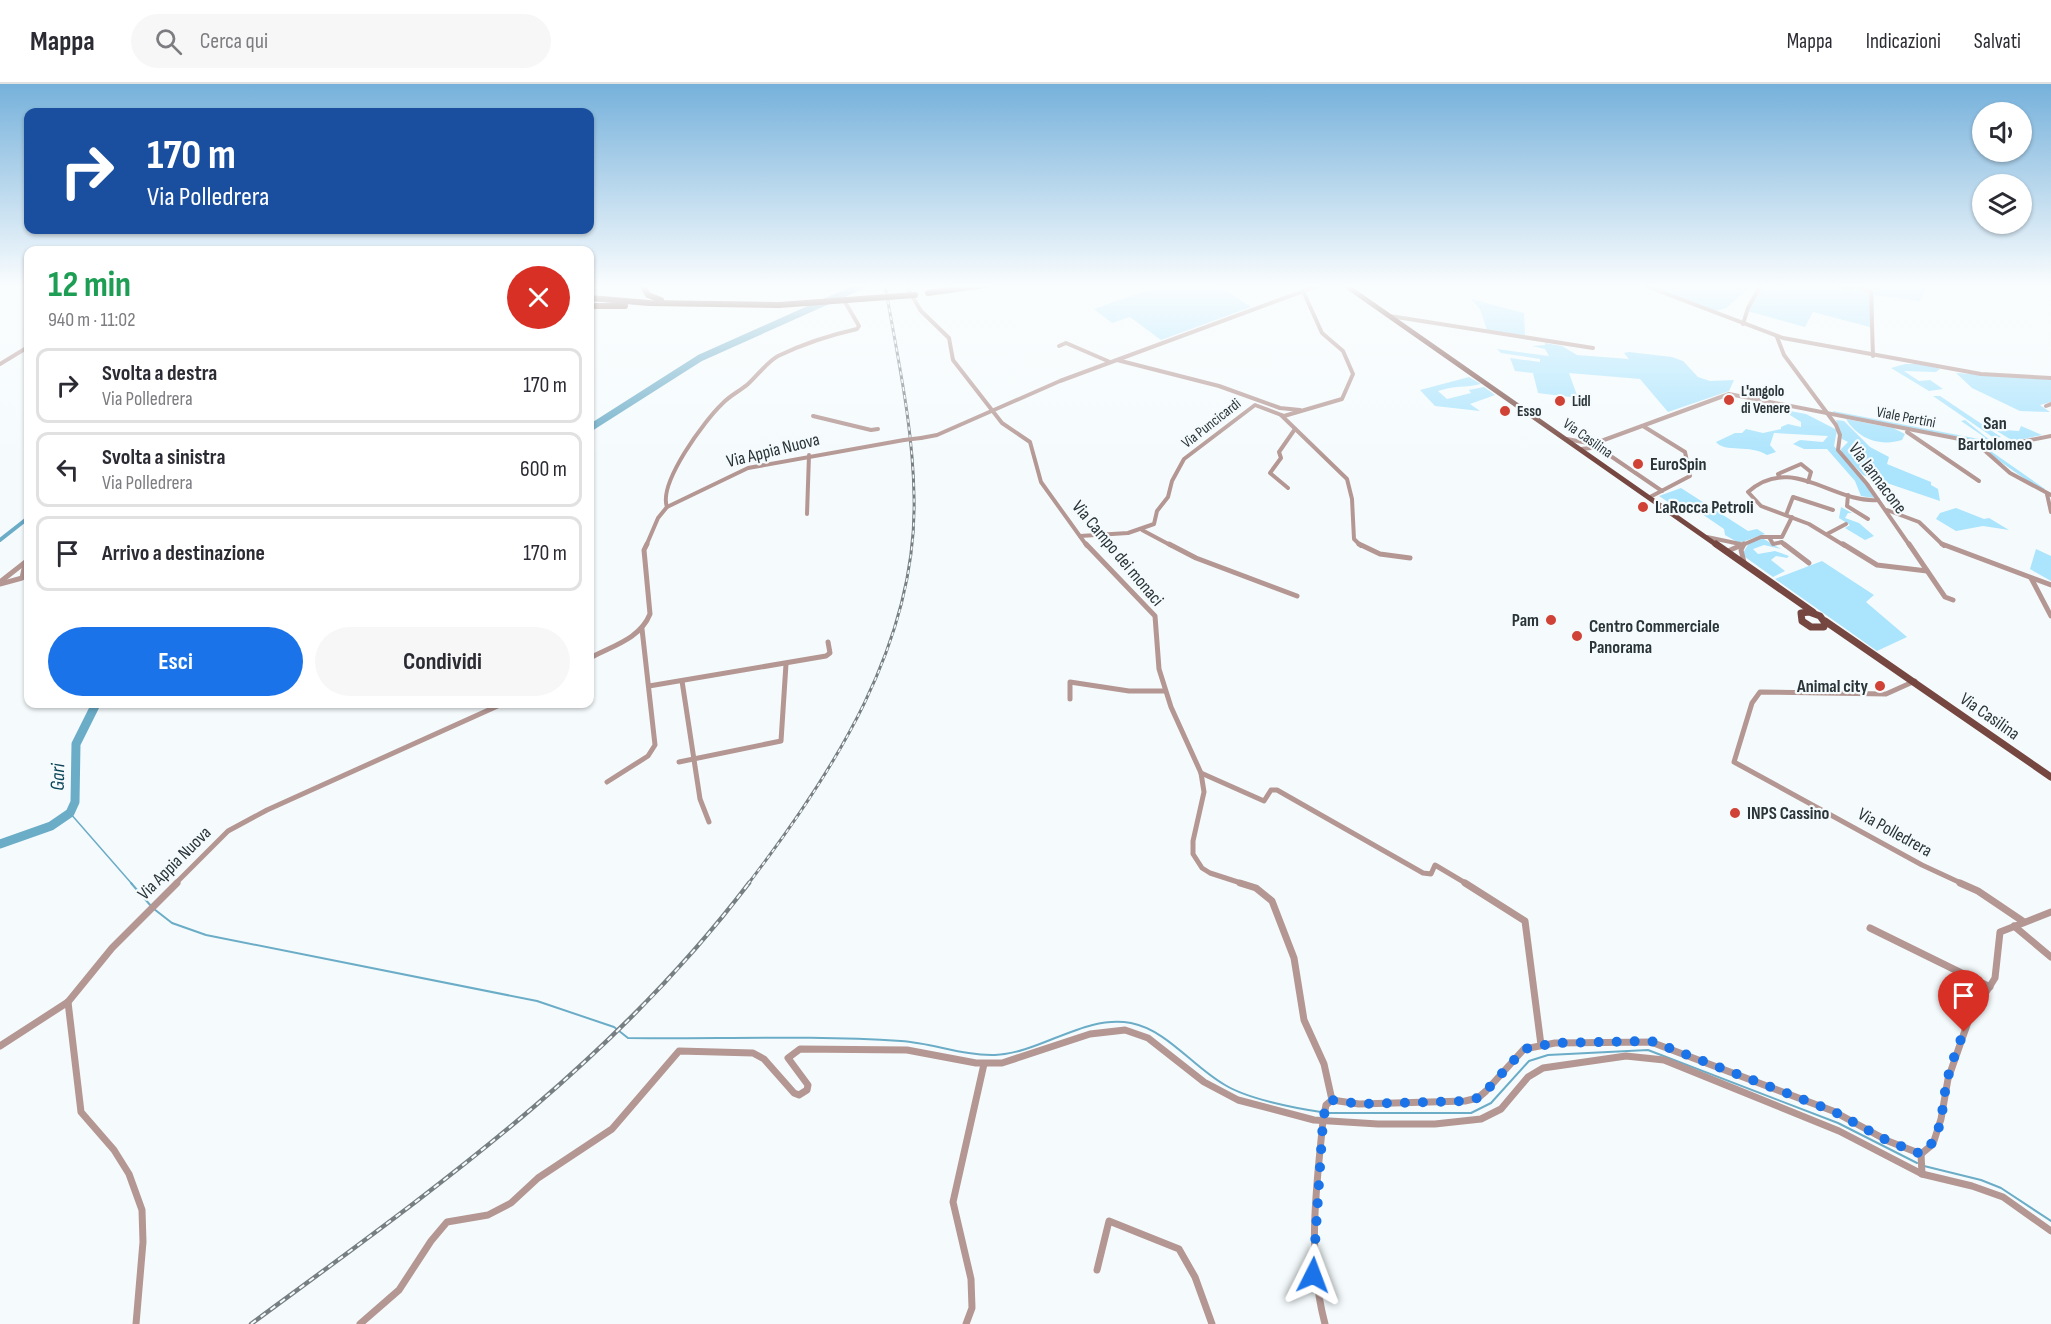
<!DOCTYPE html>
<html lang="it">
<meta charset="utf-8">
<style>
body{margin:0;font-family:"Sofia Sans Condensed",sans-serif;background:#f7f7f7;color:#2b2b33;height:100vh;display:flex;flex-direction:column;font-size:22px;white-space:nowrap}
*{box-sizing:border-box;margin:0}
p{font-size:20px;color:#7c7c81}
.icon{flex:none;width:33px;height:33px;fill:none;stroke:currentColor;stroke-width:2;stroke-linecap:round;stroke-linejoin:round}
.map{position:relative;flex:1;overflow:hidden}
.details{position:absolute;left:24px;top:162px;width:570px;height:462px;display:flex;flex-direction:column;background:#fff;border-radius:12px;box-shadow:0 2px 4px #0004}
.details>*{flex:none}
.top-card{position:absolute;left:24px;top:24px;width:570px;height:126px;border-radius:12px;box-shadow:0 2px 4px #0004;background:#1a4fa0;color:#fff;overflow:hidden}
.buttons{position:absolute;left:1972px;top:18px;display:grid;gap:12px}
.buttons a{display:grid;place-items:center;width:60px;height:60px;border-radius:50%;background:#fff;box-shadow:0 2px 4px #0004;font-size:30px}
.pin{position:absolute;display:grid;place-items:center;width:51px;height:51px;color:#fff;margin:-62px -26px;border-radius:50% 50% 50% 0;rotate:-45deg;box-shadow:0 0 6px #0007}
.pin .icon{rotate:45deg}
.me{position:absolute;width:66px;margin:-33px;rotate:3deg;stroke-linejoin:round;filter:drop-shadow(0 0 4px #0008)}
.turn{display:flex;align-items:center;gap:21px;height:126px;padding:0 24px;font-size:27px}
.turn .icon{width:78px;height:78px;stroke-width:2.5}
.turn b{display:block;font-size:42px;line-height:51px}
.round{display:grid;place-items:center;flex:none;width:63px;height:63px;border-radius:32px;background:#f7f7f7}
.headline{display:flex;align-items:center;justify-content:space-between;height:102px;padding:0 24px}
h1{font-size:36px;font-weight:700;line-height:45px;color:#1e9e55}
.cta{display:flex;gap:12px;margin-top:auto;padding:12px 24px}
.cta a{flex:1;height:69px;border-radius:36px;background:#1a73e8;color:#fff;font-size:24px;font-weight:700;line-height:69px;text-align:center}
.cta a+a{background:#f7f7f7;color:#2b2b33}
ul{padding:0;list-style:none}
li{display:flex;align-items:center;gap:18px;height:75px;margin:0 12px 9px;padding:0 12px;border:3px solid #e1e1e2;border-radius:12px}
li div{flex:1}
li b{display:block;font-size:22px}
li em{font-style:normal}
header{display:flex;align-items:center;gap:36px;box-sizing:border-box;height:84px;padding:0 30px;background:#fff;border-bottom:2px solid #e1e1e2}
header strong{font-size:28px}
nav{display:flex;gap:33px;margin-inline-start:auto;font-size:21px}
.search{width:420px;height:54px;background:#f7f7f7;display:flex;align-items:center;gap:15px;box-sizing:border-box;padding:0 21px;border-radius:33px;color:#7c7c81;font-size:22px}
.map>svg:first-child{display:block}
.green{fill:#abe4fd}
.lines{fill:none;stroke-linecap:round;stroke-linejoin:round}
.stream-far1{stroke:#6bacc7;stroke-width:1.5}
.stream{stroke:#6bacc7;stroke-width:2}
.canal{stroke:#6bacc7;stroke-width:4}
.river-far1{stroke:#6bacc7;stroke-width:7}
.river{stroke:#6bacc7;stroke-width:9}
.minor-far2{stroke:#b49793;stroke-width:4}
.minor-far1{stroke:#b49793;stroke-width:5}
.minor{stroke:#b49793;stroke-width:7}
.major-far1{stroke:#764740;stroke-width:5}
.major{stroke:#764740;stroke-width:7}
.highway{stroke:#5e2b24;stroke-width:6}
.rail-far1-casing{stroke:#777f83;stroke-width:3}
.rail-casing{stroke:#777f83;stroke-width:4.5}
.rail-far1{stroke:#f5fbfd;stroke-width:1.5;stroke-dasharray:4;stroke-linecap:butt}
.rail{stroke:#f5fbfd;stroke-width:2;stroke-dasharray:6;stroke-linecap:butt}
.minor-bridge{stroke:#b49793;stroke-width:4}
.highway-bridge{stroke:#5e2b24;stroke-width:6}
.route{stroke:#1a73e8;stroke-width:10;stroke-dasharray:0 18}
.poi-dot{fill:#d04235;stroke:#f5fbfd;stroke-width:2}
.labels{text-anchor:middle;stroke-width:4.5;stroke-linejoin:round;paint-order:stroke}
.far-poi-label{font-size:15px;font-weight:bold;fill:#2a3439;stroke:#f5fbfd;text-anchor:start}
.far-street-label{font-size:15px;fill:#2a3439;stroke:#f5fbfd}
.far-quarter-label{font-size:18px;font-weight:bold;fill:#2a3439;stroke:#f5fbfd}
.street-label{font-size:18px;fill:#2a3439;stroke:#f5fbfd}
.poi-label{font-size:18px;font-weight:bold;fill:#2a3439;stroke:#f5fbfd;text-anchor:start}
.water-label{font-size:20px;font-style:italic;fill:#0a4458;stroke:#f5fbfd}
</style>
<header>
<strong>Mappa</strong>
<div class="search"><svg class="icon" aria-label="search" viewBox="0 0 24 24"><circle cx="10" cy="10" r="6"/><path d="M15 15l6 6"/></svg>Cerca qui</div>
<nav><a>Mappa</a><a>Indicazioni</a><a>Salvati</a></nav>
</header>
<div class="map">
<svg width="2051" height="1240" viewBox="0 0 2051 1240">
<rect width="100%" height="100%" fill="#f5fbfd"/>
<g class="green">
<polygon points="1163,201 1218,201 1251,223 1161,256 1130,233 1112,239 1094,225"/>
<polygon points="1647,201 1753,201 1726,224 1716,227"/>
<polygon points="1763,201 1917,201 1927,204 1920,217 1874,211 1874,244 1813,228 1805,243 1747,227"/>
<polygon points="1471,215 1524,229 1525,252 1487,246 1480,225"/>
<polygon points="1545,259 1562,262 1577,271 1629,275 1624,269 1629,268 1672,273 1683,277 1698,293 1710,297 1734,296 1729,307 1668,328 1640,295 1569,289 1578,314 1538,309 1533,289 1515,287 1510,274 1540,278 1540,275 1501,269 1497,265 1549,272 1545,265 1532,262 1545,261"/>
<polygon points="1905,280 1926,280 1940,285 1936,288 1904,287 1919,297 1930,296 1943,305 1929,307 1891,284"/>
<polygon points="1956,289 2051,295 2051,318 2040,321 2050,328 2020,327 1972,304"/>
<path d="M1469,293L1481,300C1464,304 1455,301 1438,307L1447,315L1471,309L1469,306L1484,303L1495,311L1470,320L1480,327L1435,322L1420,306Z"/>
<polygon points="1933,312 1940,312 2001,353 1994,354"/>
<path d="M1790,327L1806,330L1837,346L1834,362L1866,398L1874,414L1861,412L1855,397L1827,365H1804L1793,360L1800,356L1823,358L1828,352L1774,349L1770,361L1776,368L1767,371C1751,360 1724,369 1716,358L1735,349H1742L1746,345L1763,349L1781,345V343L1788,340L1801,343V338L1790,331Z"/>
<polygon points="1833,327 1979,355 1983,352 1961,337 1965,336 1991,357 1984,358 1834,331"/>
<path d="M1846,335L1893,344L1905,350L1902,356C1880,363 1858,355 1846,335Z"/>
<polygon points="1836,336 1844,337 1870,363 1889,373 1887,380 1931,398 1931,401 1938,405 1940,417 1863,391 1842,369 1841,365 1848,358 1842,355"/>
<polygon points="1992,340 2005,346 2019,347 2021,342 2042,351 2013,357 1992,344"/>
<polygon points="1987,361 2017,361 2022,364 1994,365 1992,368 2045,405 2041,406 1985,367"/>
<polygon points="1681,404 1748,447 1757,445 1765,450 1739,459 1725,451 1724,445 1686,419 1679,425 1659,412"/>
<polygon points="1841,423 1852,429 1848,429 1845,434 1859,439 1874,452 1865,456 1845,444 1850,441 1839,434"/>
<polygon points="1956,424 1984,435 1989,434 2009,446 1983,442 1956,447 1936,435 1940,429"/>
<polygon points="1762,454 1781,465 1764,461 1753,465 1758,470 1775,467 1789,472 1787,474 1776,472 1771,476 1785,487 1773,493 1745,473 1743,469 1749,459"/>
<polygon points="2036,465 2051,472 2051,497 2030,485"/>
<polygon points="1822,477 1874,511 1866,518 1907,553 1877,567 1775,495"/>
</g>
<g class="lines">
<polyline class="stream-far1" points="70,729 132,800"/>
<g class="stream">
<polyline points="131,799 151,822"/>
<path d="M154,825L172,839L206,851L537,917L614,943L628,954C719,955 810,951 901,957C933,959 963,972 995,971C1041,969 1085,930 1131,939C1167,946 1193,983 1225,1001C1248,1015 1294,1024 1321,1028"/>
<polyline points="1329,1029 1471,1029 1491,1019 1529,977 1548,971 1648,966 1838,1039 1917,1079"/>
<polyline points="1924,1082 1981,1096 2001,1104 2051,1137"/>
</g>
<polyline class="canal" points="0,456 28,434"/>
<polyline class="river-far1" points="590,344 700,274 863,201"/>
<polyline class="river" points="0,760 51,742 70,729 75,718 76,660 96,620"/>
<g class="minor-far2">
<polyline points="909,201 908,205 921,227 949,254 953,276 1002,339 1030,358 1041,398 1087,462"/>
<polyline points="1643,201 1783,254 1981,290 2051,294"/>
<polyline points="1838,201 1849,204 1854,201 1871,208 1873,272"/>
<polyline points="590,204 594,201"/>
<polyline points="1390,232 1593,264"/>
<polyline points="1743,240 1748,224 1761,201"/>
<polyline points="1777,253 1784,271 1836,341 1840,351 1838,366 1867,400 1910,462"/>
<polyline points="1059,262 1066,259 1110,278"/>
<polyline points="1117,276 1219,302 1280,324 1300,326"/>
<polyline points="0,280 28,263"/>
<polyline points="2046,322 2051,320"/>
<polyline points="1281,331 1347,395 1352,415 1354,455 1361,462"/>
<polyline points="813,332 871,346 878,345"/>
<polyline points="1643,342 1685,368 1690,392 1650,413"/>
<polyline points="1907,348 1979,397"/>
<polyline points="921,354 937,351 1060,297 1320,201"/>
<polyline points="1567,355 1593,360 1729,310 1980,359 2015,359 2051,352"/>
<polyline points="1975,358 2010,389 2051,411"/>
<polyline points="1593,360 1662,407"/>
<polyline points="1581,365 1591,364"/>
<polyline points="1779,392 1778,390 1801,380 1811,388 1808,398"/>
<polyline points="1288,404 1270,389 1281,374 1279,368 1295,345"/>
<polyline points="2047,410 2051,428"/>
<polyline points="1848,411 1847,422 1868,435"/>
<path d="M667,423C658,399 705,336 722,320C729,312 740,307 748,300C757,292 767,278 778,272C803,260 830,251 857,245L859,242L845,218"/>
<polyline points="1887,426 1919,438 1944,462"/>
<polyline points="807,430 809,371"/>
<polyline points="1786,431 1793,413 1833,426"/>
<polyline points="1142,446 1172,462"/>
<polyline points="1827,450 1846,440"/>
<polyline points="1080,452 1128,449 1154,440 1157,427 1168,413 1172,397 1184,375 1255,321 1284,332 1342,315 1353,290 1343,267 1322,249 1303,207"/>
<polyline points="1707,453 1740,460"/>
<polyline points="1769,453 1773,460 1782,458"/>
<polyline points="1782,459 1786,462"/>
<polyline points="646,462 658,434 667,423 748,384 904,356"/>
<polyline points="1740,462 1761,453 1782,453 1792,433"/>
<path d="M1845,462L1809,440L1761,422L1748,408C1791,369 1834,420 1878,416"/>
</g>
<g class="minor-far1">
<polyline points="1086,460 1155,532 1159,585 1171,623 1201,689 1204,708 1193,757 1193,770 1202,784 1210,789 1244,800"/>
<polyline points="1169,460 1196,474 1297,512"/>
<polyline points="1359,460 1380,470 1410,474"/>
<polyline points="1744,460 1741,466 1744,478"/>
<polyline points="1784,460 1809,479"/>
<polyline points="1843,460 1877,481 1927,487"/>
<polyline points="1909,460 1945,513 1953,516"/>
<polyline points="1942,460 2051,501"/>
<polyline points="1728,467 1744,460"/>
<polyline points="2031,494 2051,532"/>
<polyline points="0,498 28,476"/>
<polyline points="0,500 22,494 25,480"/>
<path d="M590,574C612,562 640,555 650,530L644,466L647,460"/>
<polyline points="682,597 700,715 709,738"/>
<polyline points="1915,597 1886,610 1760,608 1752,619 1734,678 1922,781 1963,800"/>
<polyline points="649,602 826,572 830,569 828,558"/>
<polyline points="1070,615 1070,598 1129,607 1165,607"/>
<polyline points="679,678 781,657 786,580"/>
<polyline points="1201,689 1264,717 1271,706 1277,706 1423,789 1431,790 1435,781 1467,800"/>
<polyline points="607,698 648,672 655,661 642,545"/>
<polyline points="175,800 228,747 267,726 502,620"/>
</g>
<g class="minor">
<polyline points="1240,799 1256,804 1272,817 1294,874 1304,936 1324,980 1332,1016"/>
<polyline points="1465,799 1525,837 1541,961"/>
<polyline points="1960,799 1978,807 2024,838"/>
<polyline points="2014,842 2051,873"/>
<polyline points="1870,844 1990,903"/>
<polyline points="68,918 81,1028 114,1066 129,1090 142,1126 143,1158 136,1240"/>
<polyline points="0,962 68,918 112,864 177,799"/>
<polyline points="1332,1016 1359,1020 1465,1017 1478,1014 1486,1007 1524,965 1555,959 1651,958 1833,1027 1888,1057 1921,1070"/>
<polyline points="1921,1070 1933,1060 1941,1035 1948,995 1969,935 1995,894 2000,848 2051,828"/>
<polyline points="1921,1070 1922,1090"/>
<polyline points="1097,1186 1109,1137 1179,1165 1195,1193 1212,1240"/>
<polyline points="360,1240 399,1206 431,1157 447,1138 488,1131 511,1119 538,1094 612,1045 679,967 753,969 764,975 794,1009 799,1011 807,1006 808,1001 788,974 800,965 907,966 976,979 1002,979 1090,950 1125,946 1148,954 1204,998 1238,1016 1314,1036 1378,1040 1435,1040 1481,1035 1501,1025 1528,993 1543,984 1626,972 1664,976 1839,1047 1922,1090 1972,1102 2003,1113 2051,1147"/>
<polyline points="966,1240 972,1224 971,1195 953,1118 984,980"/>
<path d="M1325,1240C1307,1172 1316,1106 1323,1037L1326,1021L1332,1016"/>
</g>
<polyline class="major-far1" points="1345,201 1718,462"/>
<g class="major">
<polyline points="1716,460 1813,528"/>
<polygon points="1809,528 1820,532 1825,539 1824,543 1811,543 1802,537 1801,529"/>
<polyline points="1825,537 2051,693"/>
</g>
<g class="highway">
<polyline points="642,201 648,211 661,216"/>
<polyline points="928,209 985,201"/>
<polyline points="590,214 649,219 779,221"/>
<polyline points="590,222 625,222"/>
</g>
<g class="rail-far1-casing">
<path id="rail-far1" d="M748,800C833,689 918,558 914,412C913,341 897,271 885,201"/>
</g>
<g class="rail-casing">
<path id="rail" d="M251,1240C434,1105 610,982 749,799"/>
</g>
<use href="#rail-far1" class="rail-far1"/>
<use href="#rail" class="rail"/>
<polyline class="minor-bridge" points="904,356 921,354"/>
<polyline class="highway-bridge" points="779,221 915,211"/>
</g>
<linearGradient id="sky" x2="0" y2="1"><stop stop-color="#76b1db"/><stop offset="0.54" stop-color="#fafdfe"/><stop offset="1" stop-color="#fafdfe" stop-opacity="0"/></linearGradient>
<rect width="2051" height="374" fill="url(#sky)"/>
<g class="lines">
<path class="route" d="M1313,1191L1323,1037L1326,1020L1332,1016L1359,1020L1465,1017L1478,1014L1486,1007L1524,965L1555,959L1651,957L1833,1027L1888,1057L1921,1070C1945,1054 1941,1018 1948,993C1952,977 1958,962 1964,948"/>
</g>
<g class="poi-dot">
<circle cx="1729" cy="316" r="6"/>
<circle cx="1560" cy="317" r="6"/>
<circle cx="1505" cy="327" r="6"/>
<circle cx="1638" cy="380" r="6"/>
<circle cx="1643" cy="423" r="6"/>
<circle cx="1551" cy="536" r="6"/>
<circle cx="1577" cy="552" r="6"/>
<circle cx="1880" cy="602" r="6"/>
<circle cx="1735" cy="729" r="6"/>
</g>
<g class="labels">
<g class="far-poi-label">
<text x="1741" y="312">L'angolo<tspan x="1741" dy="17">di Venere</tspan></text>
<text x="1572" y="322">Lidl</text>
<text x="1517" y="332">Esso</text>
</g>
<g class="far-street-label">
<text transform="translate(1906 333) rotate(11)" y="5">Viale Pertini</text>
<text transform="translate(1211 339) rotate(-38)" y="5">Via Puncicardi</text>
<text transform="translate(1588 354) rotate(35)" y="5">Via Casilina</text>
</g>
<g class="far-quarter-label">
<text x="1995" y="345">San<tspan x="1995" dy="21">Bartolomeo</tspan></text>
</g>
<g class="street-label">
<text transform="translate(773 366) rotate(-14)" y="6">Via Appia Nuova</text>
<text transform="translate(1878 394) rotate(53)" y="6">Via Iannacone</text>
<text transform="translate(1118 469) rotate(50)" y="6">Via Campo dei monaci</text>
<text transform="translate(1990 632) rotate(35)" y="6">Via Casilina</text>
<text transform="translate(1895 748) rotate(29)" y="6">Via Polledrera</text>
<text transform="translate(174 779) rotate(-45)" y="6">Via Appia Nuova</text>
</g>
<g class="poi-label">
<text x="1650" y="386">EuroSpin</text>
<text x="1655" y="429">LaRocca Petroli</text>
<text x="1539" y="542" text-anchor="end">Pam</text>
<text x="1589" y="548">Centro Commerciale<tspan x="1589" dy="21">Panorama</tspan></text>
<text x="1868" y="608" text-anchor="end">Animal city</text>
<text x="1747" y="735">INPS Cassino</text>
</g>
<g class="water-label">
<text transform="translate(57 693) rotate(-89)" y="7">Gari</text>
</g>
</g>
</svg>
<div class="buttons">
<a><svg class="icon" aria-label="sound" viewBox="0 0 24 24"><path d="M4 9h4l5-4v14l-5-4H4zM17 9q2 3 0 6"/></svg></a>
<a><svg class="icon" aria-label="layers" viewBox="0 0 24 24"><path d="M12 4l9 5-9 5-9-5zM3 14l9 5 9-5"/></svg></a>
</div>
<div class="pin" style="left:1964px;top:948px;background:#d93025"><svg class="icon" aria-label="arrive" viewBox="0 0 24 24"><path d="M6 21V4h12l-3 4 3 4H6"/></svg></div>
<svg class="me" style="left:1313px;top:1191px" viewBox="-20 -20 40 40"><path d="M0-17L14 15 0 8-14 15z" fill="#1a73e8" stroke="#fff" stroke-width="4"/></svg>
<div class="top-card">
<div class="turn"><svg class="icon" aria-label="right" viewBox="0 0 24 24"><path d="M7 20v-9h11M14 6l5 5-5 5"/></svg><div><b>170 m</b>Via Polledrera</div></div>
</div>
<section class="details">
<div class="headline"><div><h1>12 min</h1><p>940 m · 11:02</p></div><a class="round" style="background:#d93025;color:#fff"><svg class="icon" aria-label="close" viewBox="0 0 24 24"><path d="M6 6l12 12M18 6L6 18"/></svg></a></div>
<ul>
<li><svg class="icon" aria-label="right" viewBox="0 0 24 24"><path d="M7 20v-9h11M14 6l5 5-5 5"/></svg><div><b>Svolta a destra</b><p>Via Polledrera</p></div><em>170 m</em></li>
<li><svg class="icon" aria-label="left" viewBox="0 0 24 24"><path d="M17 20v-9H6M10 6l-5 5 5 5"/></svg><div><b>Svolta a sinistra</b><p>Via Polledrera</p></div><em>600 m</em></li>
<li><svg class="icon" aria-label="arrive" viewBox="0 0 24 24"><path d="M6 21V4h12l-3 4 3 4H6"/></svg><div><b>Arrivo a destinazione</b></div><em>170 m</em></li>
</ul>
<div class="cta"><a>Esci</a><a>Condividi</a></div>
</section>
</div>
